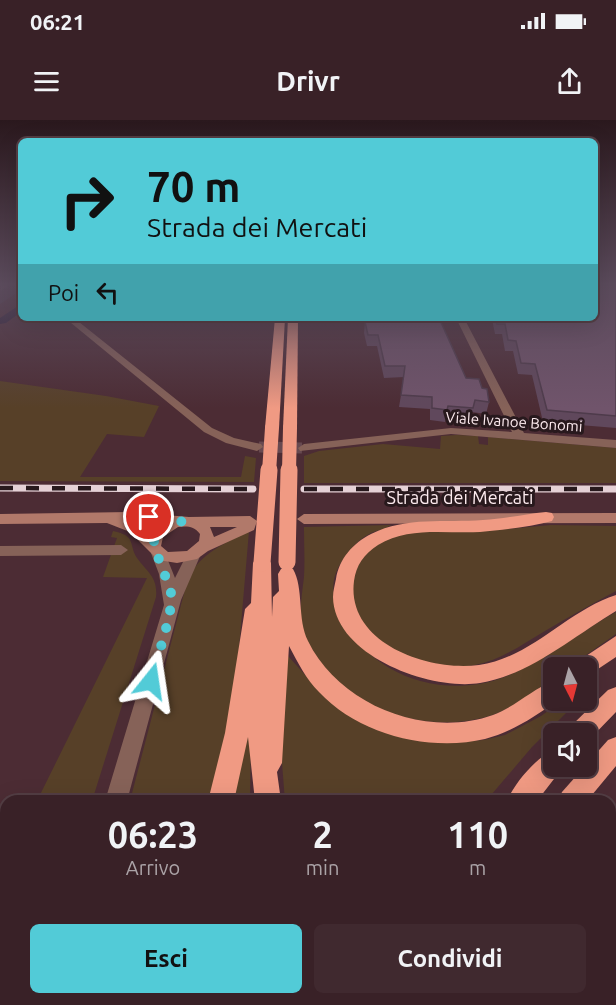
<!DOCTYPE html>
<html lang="it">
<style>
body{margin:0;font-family:Ubuntu,sans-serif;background:#40292f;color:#f1f3f6;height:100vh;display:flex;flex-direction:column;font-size:22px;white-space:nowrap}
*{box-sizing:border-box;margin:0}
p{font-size:20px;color:#aba3a7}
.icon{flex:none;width:33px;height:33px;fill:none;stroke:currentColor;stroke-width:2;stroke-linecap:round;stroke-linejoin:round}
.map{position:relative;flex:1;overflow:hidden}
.drawer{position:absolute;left:0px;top:675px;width:616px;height:210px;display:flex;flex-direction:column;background:#392127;border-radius:18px 18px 0 0;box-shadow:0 6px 24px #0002,0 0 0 2px #533e44}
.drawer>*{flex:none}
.banner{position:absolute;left:18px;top:18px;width:580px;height:183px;border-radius:9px;box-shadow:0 6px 24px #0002,0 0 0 2px #533e44;background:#52cbd7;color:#111;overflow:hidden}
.needle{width:39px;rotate:174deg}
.controls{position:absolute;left:543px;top:537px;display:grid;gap:12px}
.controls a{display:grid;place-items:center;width:54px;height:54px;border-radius:9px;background:#392127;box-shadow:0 6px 24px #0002,0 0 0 2px #533e44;font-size:30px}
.pin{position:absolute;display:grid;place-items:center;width:51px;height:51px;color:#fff;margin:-26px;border:3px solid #fff;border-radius:50%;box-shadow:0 2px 6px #0007}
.me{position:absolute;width:66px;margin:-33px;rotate:15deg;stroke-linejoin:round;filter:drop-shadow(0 0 4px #0008)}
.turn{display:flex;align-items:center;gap:21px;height:126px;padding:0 30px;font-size:27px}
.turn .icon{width:78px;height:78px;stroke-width:2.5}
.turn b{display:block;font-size:42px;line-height:51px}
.then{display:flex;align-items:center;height:57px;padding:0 30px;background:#0003;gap:12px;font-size:22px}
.eta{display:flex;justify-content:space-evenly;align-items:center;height:102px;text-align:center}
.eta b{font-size:36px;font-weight:600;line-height:42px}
.button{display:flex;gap:12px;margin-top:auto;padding:12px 30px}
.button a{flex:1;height:69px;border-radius:9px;background:#52cbd7;color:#111;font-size:24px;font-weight:600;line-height:69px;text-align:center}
.button a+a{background:#40292f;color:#f1f3f6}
.status{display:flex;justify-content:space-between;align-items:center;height:42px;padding:0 30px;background:#392127;direction:ltr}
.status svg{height:16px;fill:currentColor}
header{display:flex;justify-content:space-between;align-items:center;height:78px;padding:0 30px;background:#392127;font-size:27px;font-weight:600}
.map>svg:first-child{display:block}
.green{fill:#574028}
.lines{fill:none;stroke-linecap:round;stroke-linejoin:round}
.canal{fill:#241a34;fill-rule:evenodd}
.street-tunnel{stroke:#674950;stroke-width:11;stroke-dasharray:11 5;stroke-linecap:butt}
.street{fill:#866258;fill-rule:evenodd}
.secondary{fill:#b1796a;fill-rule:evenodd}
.highway{fill:#f09a83;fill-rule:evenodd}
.rail-casing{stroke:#e5d1d6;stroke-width:7}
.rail{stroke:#28191d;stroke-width:4.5;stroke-dasharray:13;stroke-linecap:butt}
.highway-bridge-far1{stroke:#f09a83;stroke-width:14}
.highway-bridge{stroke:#f09a83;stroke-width:17}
.wall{fill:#60485c}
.shaded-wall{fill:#4e3b4b}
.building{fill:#70546b;stroke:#4e3b4b;stroke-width:1.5}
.route{stroke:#52cbd7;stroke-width:10;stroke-dasharray:0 18}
.labels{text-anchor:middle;stroke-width:6;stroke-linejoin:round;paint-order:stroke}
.far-street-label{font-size:15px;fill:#fdebef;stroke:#28191d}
.street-label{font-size:18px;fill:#fdebef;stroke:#28191d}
</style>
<div class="status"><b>06:21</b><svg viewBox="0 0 49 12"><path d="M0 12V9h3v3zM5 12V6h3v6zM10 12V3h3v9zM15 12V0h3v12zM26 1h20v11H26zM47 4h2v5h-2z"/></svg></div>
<header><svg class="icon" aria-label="menu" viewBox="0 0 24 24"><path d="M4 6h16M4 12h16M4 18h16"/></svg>Drivr<svg class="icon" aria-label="share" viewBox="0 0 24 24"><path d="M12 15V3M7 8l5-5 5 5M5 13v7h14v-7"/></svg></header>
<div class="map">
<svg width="616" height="885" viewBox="0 0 616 885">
<rect width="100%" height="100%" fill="#4c2c34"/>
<g class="green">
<polygon points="0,261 106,276 159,286 144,317 107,314 80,357 241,357 245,336 256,338 254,362 0,361"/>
<polygon points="457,315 478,316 479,324 488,325 488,317 616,328 616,363 304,363 304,336 319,331 383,324 440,329 441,316"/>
<path d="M391,405C386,409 378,410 371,413C359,419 349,430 342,441C329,461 332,477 342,497C367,548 423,573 479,564C527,556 574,515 616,492V514L569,547L554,548L553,558C532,573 511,590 486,597C427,613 354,592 319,540C312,529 305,520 302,507C299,490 302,474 304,457C305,441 304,423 304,407Z"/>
<path d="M551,405L616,406V471C592,484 568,497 545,511C523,524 501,540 475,545C427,555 340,519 354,458C357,445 364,433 376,425C405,405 445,413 478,411C502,410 526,407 551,405Z"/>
<path d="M113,411C137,416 128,424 137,438C147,452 158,457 156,477L92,681H37L147,458L103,457L117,418L111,417Z"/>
<path d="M249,411L238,540L230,595L210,681H130L188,458C200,434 226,422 249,411Z"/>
<polygon points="288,536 317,568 440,623 484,620 505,615 541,596 562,581 578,581 532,627 486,681 285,681 281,630"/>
<polygon points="247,613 251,613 250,681 233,681"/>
<polygon points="6,744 6,879 19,879 16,885 0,885 0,756"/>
<polygon points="67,879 147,879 145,885 65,885"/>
<polygon points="176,879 304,879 307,885 174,885"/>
</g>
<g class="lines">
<polygon class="canal" points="21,184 21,192 6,203 0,204 0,198"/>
<polyline class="street-tunnel" points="259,327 304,328"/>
<g class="street">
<polygon points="65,198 74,198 212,308 234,318 261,324 263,327 257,331 226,323 204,312"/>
<polygon points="456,198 464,198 524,313 616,320 616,328 451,314 300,331 298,328 304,324 451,308 512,312"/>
<polygon points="121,425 128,430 121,435 0,436 0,426"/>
<polygon points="158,428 165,433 175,458 189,430 194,429 201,434 181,480 127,681 105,681 164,485 159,454 151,433"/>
<polygon points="36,879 62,879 60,885 34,885"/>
</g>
<g class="secondary">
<path d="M130,392L189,397L250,396L257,401L254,410L208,431L197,439L177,443L158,440L130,412L107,403L0,404V394ZM128,402H130L160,404L150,415L140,406ZM178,407C187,406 194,406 200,414L199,421L187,431L168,432L161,426L163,417ZM210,407H237L214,417Z"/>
<polygon points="616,393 616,403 304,404 297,399 304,394"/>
</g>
<g class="highway">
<polygon points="275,198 285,198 279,308 272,312 265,308"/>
<polygon points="288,198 298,198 297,308 290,312 283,308"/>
<path d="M546,392L552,393L554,397L552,401C530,407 503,410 480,412C446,414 409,406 378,425C364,434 356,445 354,461C346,523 428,552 479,545C531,538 568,490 616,475V491C574,516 530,555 480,563C431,571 334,536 333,477C333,471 335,464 336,459C339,439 353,423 371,414C407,396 445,403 483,400C504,399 525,394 546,392Z"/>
<path d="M262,437L268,438L271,443L272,497L273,477L279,471L278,454L281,449H293C304,468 297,499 308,521C339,585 426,619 493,595C515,587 532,569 554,561V580H558C536,596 512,612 485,619C430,632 359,615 319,572C306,559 298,543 289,526L282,643L277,652L281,681H255L248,617L234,681H208L225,613L245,489L251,483L253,443L256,438Z"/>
<polygon points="616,516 616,537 586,557 586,548 575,548 577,542"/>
<polygon points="616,567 616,592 587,622 586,614 567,614 571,606 608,570"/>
<polygon points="616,617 616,646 587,681 558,681 562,672 608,620"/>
<path d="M554,630V646H564L537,681H507C514,664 536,637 554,630Z"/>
<polygon points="146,879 178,879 176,885 144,885"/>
<polygon points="314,879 347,879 349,885 317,885"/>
<polygon points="374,879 407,879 404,885 372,885"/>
<polygon points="430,879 463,879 460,885 428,885"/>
</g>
<g class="rail-casing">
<g id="rail">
<polyline points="0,368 253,369"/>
<polyline points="304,369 616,369"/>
</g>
</g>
<use href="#rail" class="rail"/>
<g class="highway-bridge-far1">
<polyline points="269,352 272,308"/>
<polyline points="289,352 290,308"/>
</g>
<g class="highway-bridge">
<polyline points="287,442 289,350"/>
<polyline points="262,443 269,350"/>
</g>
</g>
<g class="wall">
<polygon points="616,164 616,308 543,302 532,255 518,254 513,231 505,231 502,214 495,214 492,199 486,198 596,198"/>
<polygon points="370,198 439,198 466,258 482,268 489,282 486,294 472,292 471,300 446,298 445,302 430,300 430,289 399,287 404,257 384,258 377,226 367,226 364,213 365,202 370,202"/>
<polygon points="616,727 616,885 524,885 526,879 610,879 610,737"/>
</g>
<polygon class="shaded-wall" points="12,164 21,164 21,170 0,184 0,172"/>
<g class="building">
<polygon points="0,164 12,164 0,172"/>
<polygon points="596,164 616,164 616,296 547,290 535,244 521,243 516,221 508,220 505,204 497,204 496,198 596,198"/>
<polygon points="371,198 439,198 466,258 479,259 482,268 487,269 489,282 475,280 473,288 448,286 447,290 432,288 432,277 401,275 405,246 385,246 378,215 368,215 365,202 371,202"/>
<polygon points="616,741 616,885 535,885 537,879 610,879 610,750"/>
</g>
<linearGradient id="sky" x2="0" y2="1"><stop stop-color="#2a181d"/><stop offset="0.57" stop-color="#5b4b5c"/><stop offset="1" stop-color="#5b4b5c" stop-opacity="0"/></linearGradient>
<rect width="616" height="288" fill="url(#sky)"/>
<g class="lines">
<path class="route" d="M149,397L183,401L164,407L154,420C153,428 168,461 171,473C175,487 155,544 151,561"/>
</g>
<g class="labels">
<g class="far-street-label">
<text transform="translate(514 302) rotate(4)" y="5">Viale Ivanoe Bonomi</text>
</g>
<g class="street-label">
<text x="460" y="384">Strada dei Mercati</text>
</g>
</g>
</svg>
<div class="controls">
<a><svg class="needle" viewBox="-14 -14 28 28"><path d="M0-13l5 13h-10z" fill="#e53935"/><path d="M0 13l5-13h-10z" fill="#aba3a7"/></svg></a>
<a><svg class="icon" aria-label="sound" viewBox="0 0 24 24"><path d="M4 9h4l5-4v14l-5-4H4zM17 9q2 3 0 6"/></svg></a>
</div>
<div class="pin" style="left:149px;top:397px;background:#d93025"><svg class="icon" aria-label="arrive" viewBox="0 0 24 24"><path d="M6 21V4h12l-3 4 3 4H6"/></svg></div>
<svg class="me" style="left:151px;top:561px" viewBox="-20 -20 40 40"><path d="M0-17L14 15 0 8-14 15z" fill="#52cbd7" stroke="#fff" stroke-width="4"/></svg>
<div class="banner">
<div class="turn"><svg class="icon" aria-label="right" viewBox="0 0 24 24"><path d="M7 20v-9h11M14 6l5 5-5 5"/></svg><div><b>70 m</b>Strada dei Mercati</div></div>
<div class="then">Poi<svg class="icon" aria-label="left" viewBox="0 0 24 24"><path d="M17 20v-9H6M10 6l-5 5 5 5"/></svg></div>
</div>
<section class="drawer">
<div class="eta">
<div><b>06:23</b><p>Arrivo</p></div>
<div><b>2</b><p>min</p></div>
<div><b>110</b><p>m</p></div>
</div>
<div class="button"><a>Esci</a><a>Condividi</a></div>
</section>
</div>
